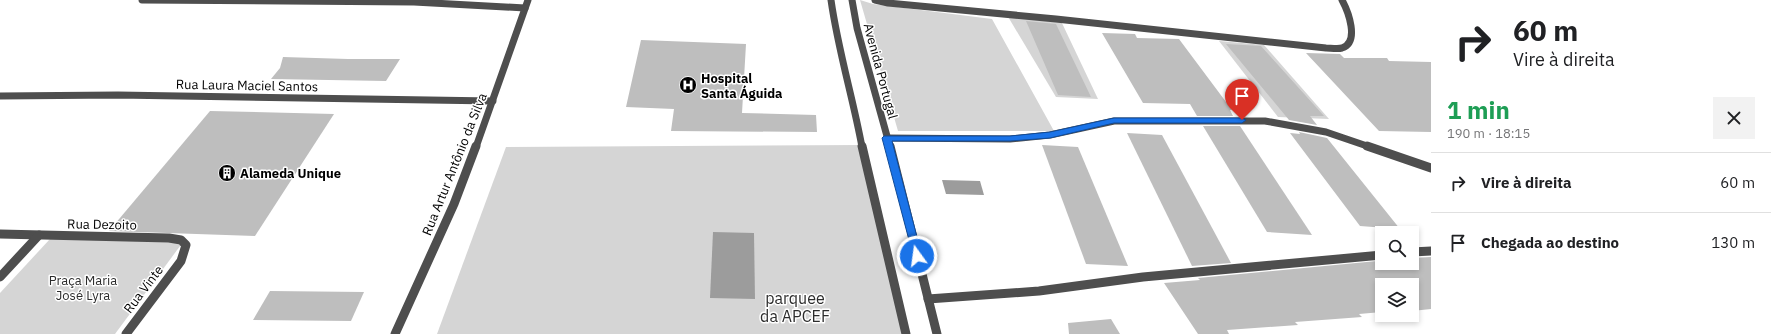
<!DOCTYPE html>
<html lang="pt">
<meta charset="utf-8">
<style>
body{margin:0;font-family:"IBM Plex Sans",sans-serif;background:#f2f2f2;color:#202124;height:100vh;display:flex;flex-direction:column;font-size:15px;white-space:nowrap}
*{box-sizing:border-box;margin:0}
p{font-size:13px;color:#757577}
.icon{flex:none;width:22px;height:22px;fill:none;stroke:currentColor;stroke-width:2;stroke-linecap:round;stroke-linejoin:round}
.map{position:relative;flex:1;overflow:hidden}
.side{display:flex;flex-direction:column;background:#fff;width:340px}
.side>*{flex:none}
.guide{background:#fff;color:#202124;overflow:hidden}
.controls{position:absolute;left:1375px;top:226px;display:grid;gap:8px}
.controls a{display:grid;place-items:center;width:44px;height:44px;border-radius:0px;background:#fff;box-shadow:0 2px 6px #0003;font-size:20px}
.pin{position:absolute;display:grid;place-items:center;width:34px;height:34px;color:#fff;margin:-41px -17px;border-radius:50% 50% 50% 0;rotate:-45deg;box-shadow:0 0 4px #0007}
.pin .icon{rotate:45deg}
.me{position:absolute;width:44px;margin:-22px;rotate:346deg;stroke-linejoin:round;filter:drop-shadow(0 0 3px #0008)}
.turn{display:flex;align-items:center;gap:14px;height:84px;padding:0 16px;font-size:18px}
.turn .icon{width:52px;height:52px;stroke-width:2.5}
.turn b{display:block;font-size:28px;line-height:34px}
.round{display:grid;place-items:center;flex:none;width:42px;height:42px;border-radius:0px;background:#f2f2f2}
.headline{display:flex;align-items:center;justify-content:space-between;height:68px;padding:0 16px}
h1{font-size:24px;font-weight:800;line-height:30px;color:#1e9e55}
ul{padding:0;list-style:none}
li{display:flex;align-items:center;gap:12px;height:60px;padding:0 16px;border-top:1px solid #e0e0e0}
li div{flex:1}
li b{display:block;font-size:15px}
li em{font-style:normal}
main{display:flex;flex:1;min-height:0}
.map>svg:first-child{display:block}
.green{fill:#d5d5d5}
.water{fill:#9c9c9c}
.building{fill:#bebebe}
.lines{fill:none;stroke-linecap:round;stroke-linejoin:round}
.service-far1{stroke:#4e4e4e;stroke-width:7}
.service{stroke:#4e4e4e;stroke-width:9}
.minor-far1{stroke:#4e4e4e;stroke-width:7}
.minor{stroke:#4e4e4e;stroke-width:9}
.tertiary-far1{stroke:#4e4e4e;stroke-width:7}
.tertiary{stroke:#4e4e4e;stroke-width:9}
.route{fill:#1a73e8;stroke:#114b97}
.labels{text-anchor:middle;stroke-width:3;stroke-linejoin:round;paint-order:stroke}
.street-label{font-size:13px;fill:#000;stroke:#fff}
.poi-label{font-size:13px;font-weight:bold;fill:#000;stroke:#fff;text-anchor:start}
.park-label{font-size:13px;fill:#2c2c2c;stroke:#fff}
.near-park-label{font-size:16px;fill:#2c2c2c;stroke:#fff}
</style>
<main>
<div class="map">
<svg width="1431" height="334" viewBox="0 0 1431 334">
<rect width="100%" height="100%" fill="#fff"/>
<g class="green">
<polygon points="860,0 873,4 992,19 1054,131 898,131"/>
<polygon points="1007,15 1061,21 1098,99 1056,97"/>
<polygon points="1219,41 1264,45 1329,119 1278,117"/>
<polygon points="863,145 902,334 437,334 506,147"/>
<polygon points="50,239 183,242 115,334 0,334 0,293"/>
</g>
<g class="water">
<polygon points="942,180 980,181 984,195 946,194"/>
<polygon points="713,232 754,233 755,299 710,298"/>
</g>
<g class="building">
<polygon points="1026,21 1056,24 1091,97 1058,95"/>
<polygon points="1102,33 1135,34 1137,38 1179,39 1232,110 1230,110 1233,116 1197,116 1190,104 1143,103"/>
<polygon points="641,40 746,44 742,113 816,115 817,132 671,131 674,109 626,107"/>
<polygon points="1226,44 1261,46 1324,116 1310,116 1317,125 1289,120"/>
<polygon points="1306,53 1340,54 1344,58 1387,58 1389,61 1431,62 1431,132 1379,131"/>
<polygon points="283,57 348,59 400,59 386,81 271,79 280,68"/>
<polygon points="210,111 334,114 255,236 109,231"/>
<polygon points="1203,126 1240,126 1312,235 1267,232"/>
<polygon points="1299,132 1327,138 1400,229 1360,226 1290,133 1300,134"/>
<polygon points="1127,133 1162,135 1231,263 1192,266"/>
<polygon points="1042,145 1078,147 1128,266 1086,264"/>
<polygon points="1431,257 1431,309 1412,311 1412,285 1382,285 1382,312 1359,314 1362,317 1295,322 1298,325 1227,330 1229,334 1198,334 1164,283 1200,280 1198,278 1377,261 1379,263 1412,263 1412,258"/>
<polygon points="270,291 364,292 351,321 253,320"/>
<polygon points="1111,319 1120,334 1069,334 1068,323"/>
</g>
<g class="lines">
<g class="service-far1">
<path d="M875,0L888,3L1056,19L1326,48C1330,48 1338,49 1342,48C1360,42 1348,11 1342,0"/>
<polyline points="887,138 1010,139 1050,135 1114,121 1265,121 1326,132 1370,147"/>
</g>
<g class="service">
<polyline points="1367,146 1431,168"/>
<polyline points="1412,252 1431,251"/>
<polyline points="928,299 1039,291 1143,277 1382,255"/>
</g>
<g class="minor-far1">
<polyline points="142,0 414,2 525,8"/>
<polyline points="0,96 118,95 493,101"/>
<polyline points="476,147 528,0"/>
</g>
<g class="minor">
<polyline points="0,234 169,238 181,240 186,245 181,261 126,334"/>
<polyline points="0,277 39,235"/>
<polyline points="395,334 454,204 476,146"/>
</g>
<g class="tertiary-far1">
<path d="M831,0C838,50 853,98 862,147"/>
<polyline points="852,0 857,28 890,147"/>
</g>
<g class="tertiary">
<polyline points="862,146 906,334"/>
<polyline points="890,146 937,334"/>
</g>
</g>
<polygon class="route" points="1114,118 1242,118 1246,120 1242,123 1114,123 1050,138 1010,141 892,141 922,256 921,259 914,259 882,138 884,136 1010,136 1050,132"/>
<defs>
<g id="hospital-disc" transform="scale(0.9)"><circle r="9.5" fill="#000" stroke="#fff"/><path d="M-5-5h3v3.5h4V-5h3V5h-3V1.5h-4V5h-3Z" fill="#fff"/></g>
<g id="building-disc" transform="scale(0.9)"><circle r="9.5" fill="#000" stroke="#fff"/><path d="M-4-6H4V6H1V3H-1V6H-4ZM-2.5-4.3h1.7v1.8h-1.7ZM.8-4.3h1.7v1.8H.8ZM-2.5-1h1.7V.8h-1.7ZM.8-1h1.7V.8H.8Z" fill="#fff"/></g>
</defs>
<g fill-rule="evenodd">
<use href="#hospital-disc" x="688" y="85"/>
<use href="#building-disc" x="227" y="173"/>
</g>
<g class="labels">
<g class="street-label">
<text transform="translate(881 71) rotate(75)" y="5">Avenida Portugal</text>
<text transform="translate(247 85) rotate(1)" y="5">Rua Laura Maciel Santos</text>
<text transform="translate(454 164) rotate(-68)" y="5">Rua Artur Antônio da Silva</text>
<text transform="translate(102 224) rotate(1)" y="5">Rua Dezoito</text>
<text transform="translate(143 289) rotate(-53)" y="5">Rua Vinte</text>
</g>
<g class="poi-label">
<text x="701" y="83">Hospital<tspan x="701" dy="15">Santa Águida</tspan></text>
<text x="240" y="178">Alameda Unique</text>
</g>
<g class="park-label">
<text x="83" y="285">Praça Maria<tspan x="83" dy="15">José Lyra</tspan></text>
</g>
<g class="near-park-label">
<text x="795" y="304">parquee<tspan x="795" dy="18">da APCEF</tspan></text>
</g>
</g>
</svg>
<div class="controls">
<a><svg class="icon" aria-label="search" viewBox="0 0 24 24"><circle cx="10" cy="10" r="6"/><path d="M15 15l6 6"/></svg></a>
<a><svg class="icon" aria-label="layers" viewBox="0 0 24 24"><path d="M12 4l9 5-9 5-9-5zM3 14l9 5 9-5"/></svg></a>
</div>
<div class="pin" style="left:1242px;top:120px;background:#d93025"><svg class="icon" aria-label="arrive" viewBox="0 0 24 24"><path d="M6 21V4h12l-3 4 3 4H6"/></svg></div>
<svg class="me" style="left:917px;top:256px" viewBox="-20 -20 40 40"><circle r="17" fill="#1a73e8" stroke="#fff" stroke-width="3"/><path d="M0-11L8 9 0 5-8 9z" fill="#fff"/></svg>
</div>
<section class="side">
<div class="guide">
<div class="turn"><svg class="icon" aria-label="right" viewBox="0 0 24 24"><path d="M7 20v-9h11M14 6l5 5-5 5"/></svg><div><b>60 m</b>Vire à direita</div></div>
</div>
<div class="headline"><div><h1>1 min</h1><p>190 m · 18:15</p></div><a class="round"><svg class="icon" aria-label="close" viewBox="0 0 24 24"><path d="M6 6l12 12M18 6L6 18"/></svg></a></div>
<ul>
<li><svg class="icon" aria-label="right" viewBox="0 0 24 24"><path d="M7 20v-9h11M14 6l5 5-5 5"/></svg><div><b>Vire à direita</b></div><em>60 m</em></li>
<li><svg class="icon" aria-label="arrive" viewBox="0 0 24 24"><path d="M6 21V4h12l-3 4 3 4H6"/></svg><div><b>Chegada ao destino</b></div><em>130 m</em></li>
</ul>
</section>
</main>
